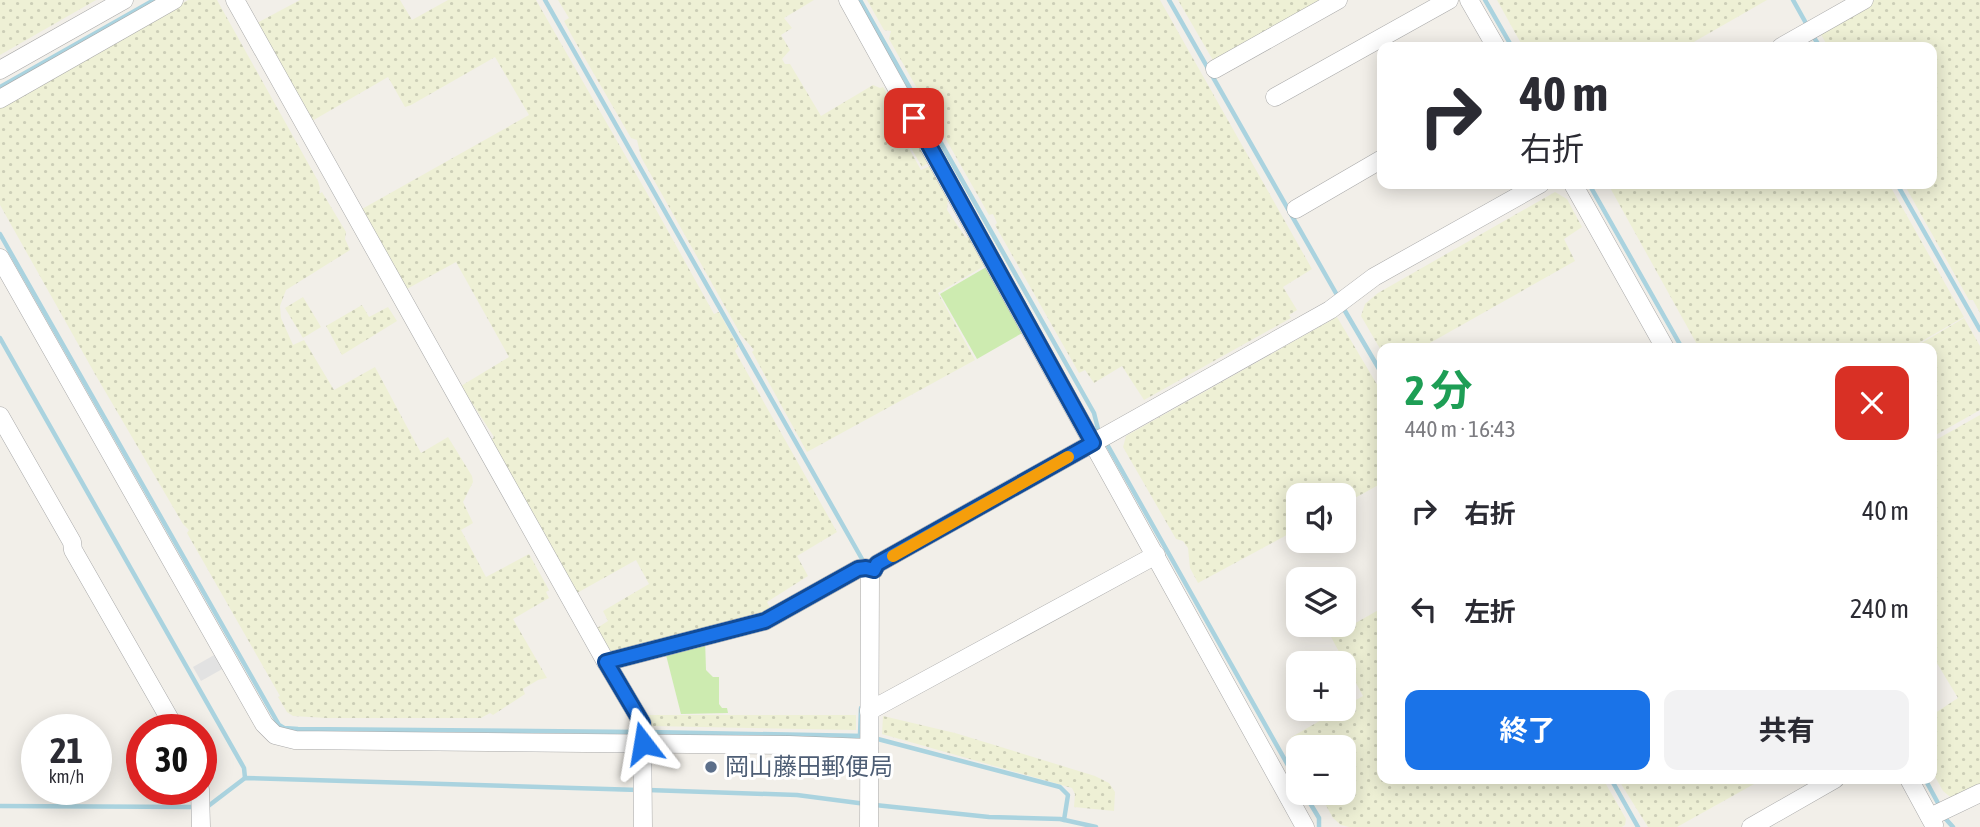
<!DOCTYPE html>
<html lang="ja">
<meta charset="utf-8">
<style>
body{margin:0;font-family:"Asap Condensed","Noto Sans JP",sans-serif;background:#f2f2f3;color:#2b2b33;height:100vh;display:flex;flex-direction:column;font-size:26px;white-space:nowrap}
*{box-sizing:border-box;margin:0}
p{font-size:23px;color:#7c7c81}
.icon{flex:none;width:38px;height:38px;fill:none;stroke:currentColor;stroke-width:2;stroke-linecap:round;stroke-linejoin:round}
.map{position:relative;flex:1;overflow:hidden}
.side{position:absolute;left:1377px;top:343px;width:560px;height:441px;display:flex;flex-direction:column;background:#fff;border-radius:14px;box-shadow:0 4px 18px #0003}
.side>*{flex:none}
.guide{position:absolute;left:1377px;top:42px;width:560px;height:147px;border-radius:14px;box-shadow:0 4px 18px #0003;background:#fff;color:#2b2b33;overflow:hidden}
.controls{position:absolute;left:1286px;top:483px;display:grid;gap:14px}
.controls a{display:grid;place-items:center;width:70px;height:70px;border-radius:14px;background:#fff;box-shadow:0 4px 18px #0003;font-size:35px}
.speed{position:absolute;left:21px;top:714px;display:flex;gap:14px;font-size:35px;font-weight:700;text-align:center}
.speed>*{display:grid;place-content:center;width:91px;height:91px;border-radius:50%;background:#fff;box-shadow:0 4px 18px #0003;line-height:1}
.speed small{font-size:18px;font-weight:400}
.speed .limit{border:10px solid #d22;background:#fff;color:#111}
.pin{position:absolute;display:grid;place-items:center;width:60px;height:60px;color:#fff;margin:-30px;border-radius:14px;box-shadow:0 4px 10px #0006}
.me{position:absolute;width:77px;margin:-38px;rotate:346deg;stroke-linejoin:round;filter:drop-shadow(0 0 5px #0008)}
.turn{display:flex;align-items:center;gap:24px;height:147px;padding:0 28px;font-size:32px}
.turn .icon{width:91px;height:91px;stroke-width:2.5}
.turn b{display:block;font-size:49px;line-height:60px}
.round{display:grid;place-items:center;flex:none;width:74px;height:74px;border-radius:14px;background:#f2f2f3}
.summary{display:flex;align-items:center;justify-content:space-between;height:119px;padding:0 28px}
h1{font-size:42px;font-weight:700;line-height:52px;color:#1e9e55}
.action{display:flex;gap:14px;margin-top:auto;padding:14px 28px}
.action a{flex:1;height:80px;border-radius:14px;background:#1a73e8;color:#fff;font-size:28px;font-weight:700;line-height:80px;text-align:center}
.action a+a{background:#f2f2f3;color:#2b2b33}
ul{padding:0;list-style:none}
li{display:flex;align-items:center;gap:21px;height:98px;padding:0 28px}
li div{flex:1}
li b{display:block;font-size:26px}
li em{font-style:normal}
.map>svg:first-child{display:block}
.farmland{fill:url(#farmland-dots)}
.grass{fill:#cdebb0}
.parking{fill:#e2e2e2}
.lines{fill:none;stroke-linecap:round;stroke-linejoin:round}
.stream{stroke:#aad3df;stroke-width:4.5}
.minor-casing{stroke:#a9a9a9;stroke-width:19}
.minor{stroke:#fff;stroke-width:18}
.route-casing{stroke:#114b97;stroke-width:18}
.route{stroke:#1a73e8;stroke-width:12}
.slow{stroke:#f59e0b;stroke-width:12}
.service-dot{fill:#5c6f8a;stroke:#fff;stroke-width:2.5}
.labels{text-anchor:middle;stroke-width:6;stroke-linejoin:round;paint-order:stroke}
.service-label{font-size:24px;fill:#4e5e75;stroke:#fff;text-anchor:start}
</style>
<div class="map">
<svg width="1980" height="827" viewBox="0 0 1980 827">
<defs>
<pattern id="farmland-dots" width="8" height="8" patternUnits="userSpaceOnUse" patternTransform="scale(1.75)"><rect width="8" height="8" fill="#eef0d5"/><path d="M2 2h.1M6 6h.1" fill="none" stroke="#ccceb7" stroke-width="1.8" stroke-linecap="round"/></pattern>
</defs>
<rect width="100%" height="100%" fill="#f2efe9"/>
<g class="farmland">
<polygon points="0,0 96,0 0,55"/>
<polygon points="188,0 217,0 318,181 320,188 319,194 322,192 346,232 345,239 350,250 286,290 280,306 281,318 293,345 304,340 334,390 375,367 421,453 448,437 472,476 473,482 463,502 473,523 461,530 486,577 529,554 549,590 546,592 549,598 513,619 547,678 538,680 523,689 525,694 493,715 490,713 481,718 326,718 293,716 287,712 278,697 280,696 187,533 189,530 183,524 95,374 0,205 0,106"/>
<polygon points="300,0 400,0 412,20 448,0 536,0 648,195 714,314 719,312 738,346 735,351 837,532 797,556 808,576 767,602 772,611 612,653 597,628 608,621 603,611 649,584 636,560 577,593 489,442 494,437 461,386 509,357 456,262 405,290 362,209 529,115 495,57 411,105 405,107 388,77 312,121 257,23"/>
<polygon points="558,0 814,0 784,18 792,28 781,35 790,50 782,59 785,64 790,64 821,116 873,85 880,88 883,87 894,106 891,116 921,170 930,166 948,197 947,210 966,238 971,235 986,265 938,293 975,360 807,452 752,352 754,350 741,335 641,157 637,140 631,138 572,36 564,21 569,18"/>
<polygon points="867,0 1160,0 1312,269 1283,287 1297,310 1289,315 1291,318 1144,400 1122,366 1094,383 1085,370 1079,373 995,225 997,223 993,214 989,215 889,39 891,31 884,30"/>
<polygon points="1178,0 1327,0 1214,62"/>
<polygon points="1497,0 1767,0 1685,47 1523,47"/>
<polygon points="1875,0 1980,0 1980,313 1973,300 1969,300 1904,184 1932,184 1932,47 1828,47 1819,31"/>
<polygon points="901,110 930,162 922,167 892,115"/>
<polygon points="1608,184 1889,184 1964,317 1910,348 1699,348"/>
<polygon points="1555,192 1567,199 1582,227 1564,239 1575,261 1421,348 1382,348 1382,352 1361,316 1365,304 1378,293"/>
<polygon points="303,297 321,327 303,338 285,308"/>
<polygon points="362,305 369,317 388,307 397,321 342,355 326,326"/>
<polygon points="1337,317 1382,393 1382,483 1344,504 1344,495 1298,495 1298,529 1198,583 1190,568 1188,548 1183,541 1176,539 1123,447 1126,436"/>
<polygon points="1964,318 1980,346 1980,410 1932,437 1932,348 1913,348"/>
<polygon points="1980,415 1980,788 1954,800 1943,791 1932,771 1932,715 1958,698 1932,655 1932,442"/>
<polygon points="1382,608 1382,779 1603,779 1626,819 1625,825 1622,827 1349,827 1341,825 1333,818 1319,793 1344,793 1344,747 1298,747 1298,755 1290,738 1363,696 1331,637"/>
<polygon points="646,715 856,715 856,730 650,726"/>
<polygon points="883,716 955,733 1095,776 1109,783 1115,792 1114,811 1074,807 1075,794 1072,788 882,734"/>
<polygon points="1618,779 1763,779 1677,827 1648,827"/>
</g>
<g class="grass">
<polygon points="988,266 1024,332 977,359 940,294"/>
<polygon points="705,639 706,670 713,677 719,677 719,704 722,708 727,708 728,713 681,714 665,651"/>
</g>
<polygon class="parking" points="216,654 224,668 201,681 193,667"/>
<g class="lines">
<g class="stream">
<polyline points="545,0 862,559 862,563"/>
<polyline points="860,0 1094,413 1098,429"/>
<polyline points="1169,0 1337,295"/>
<polyline points="1485,0 1512,47"/>
<polyline points="1793,0 1807,25"/>
<polyline points="1813,36 1820,47"/>
<polyline points="0,87 154,0"/>
<polyline points="1589,184 1682,348"/>
<polyline points="1897,184 1980,330"/>
<polyline points="0,234 279,725 284,728 298,729 638,732"/>
<polyline points="1345,311 1382,374"/>
<polyline points="0,338 244,768 245,778"/>
<polyline points="1108,446 1298,783"/>
<polyline points="647,732 865,736"/>
<polyline points="860,735 861,708"/>
<polyline points="874,738 1060,787 1068,795 1064,820"/>
<polyline points="1611,779 1638,827"/>
<polyline points="1925,779 1939,805"/>
<polyline points="648,790 797,795 866,804"/>
<polyline points="1304,793 1319,818 1319,827"/>
<polyline points="875,805 989,817 1060,819 1096,827"/>
<polyline points="0,806 194,807"/>
<polyline points="207,807 245,778 639,790"/>
<polyline points="1944,817 1953,827"/>
</g>
<g class="minor-casing">
<g id="minor">
<polyline points="235,0 606,662 642,723 643,827"/>
<polyline points="848,0 1305,827"/>
<polyline points="1469,0 1496,47"/>
<polyline points="1781,47 1864,0"/>
<polyline points="1215,69 1338,0"/>
<polyline points="0,70 124,0"/>
<polyline points="1275,97 1449,0"/>
<polyline points="0,99 174,0"/>
<polyline points="1573,184 1665,348"/>
<polyline points="1296,209 1382,159"/>
<polyline points="0,258 264,724 275,735 295,740 789,745 869,748"/>
<polyline points="0,416 72,542 73,550 176,730"/>
<polyline points="606,662 765,621 858,569 866,568 874,570"/>
<polyline points="869,711 1156,555"/>
<polyline points="1909,779 1934,825"/>
<polyline points="200,789 201,827"/>
<polyline points="1930,817 1980,793"/>
<polyline points="869,827 870,575 877,564 1330,310 1374,277 1540,184"/>
<polyline points="1751,827 1835,779"/>
</g>
</g>
<use href="#minor" class="minor"/>
</g>
<g class="lines">
<g class="route-casing">
<polyline id="route" points="643,743 642,723 606,662 765,621 858,569 866,568 874,570 877,564 1093,443 914,118"/>
</g>
<use href="#route" class="route"/>
<polyline class="slow" points="893,556 1068,457"/>
</g>
<circle class="service-dot" cx="711" cy="767" r="7"/>
<g class="labels">
<g class="service-label">
<text x="725" y="775">岡山藤田郵便局</text>
</g>
</g>
</svg>
<div class="controls">
<a><svg class="icon" aria-label="sound" viewBox="0 0 24 24"><path d="M4 9h4l5-4v14l-5-4H4zM17 9q2 3 0 6"/></svg></a>
<a><svg class="icon" aria-label="layers" viewBox="0 0 24 24"><path d="M12 4l9 5-9 5-9-5zM3 14l9 5 9-5"/></svg></a>
<a>+</a>
<a>−</a>
</div>
<div class="speed"><div>21<small>km/h</small></div><div class="limit">30</div></div>
<div class="pin" style="left:914px;top:118px;background:#d93025"><svg class="icon" aria-label="arrive" viewBox="0 0 24 24"><path d="M6 21V4h12l-3 4 3 4H6"/></svg></div>
<svg class="me" style="left:643px;top:743px" viewBox="-20 -20 40 40"><path d="M0-17L14 15 0 8-14 15z" fill="#1a73e8" stroke="#fff" stroke-width="4"/></svg>
<div class="guide">
<div class="turn"><svg class="icon" aria-label="right" viewBox="0 0 24 24"><path d="M7 20v-9h11M14 6l5 5-5 5"/></svg><div><b>40 m</b>右折</div></div>
</div>
<section class="side">
<div class="summary"><div><h1>2 分</h1><p>440 m · 16:43</p></div><a class="round" style="background:#d93025;color:#fff"><svg class="icon" aria-label="close" viewBox="0 0 24 24"><path d="M6 6l12 12M18 6L6 18"/></svg></a></div>
<ul>
<li><svg class="icon" aria-label="right" viewBox="0 0 24 24"><path d="M7 20v-9h11M14 6l5 5-5 5"/></svg><div><b>右折</b></div><em>40 m</em></li>
<li><svg class="icon" aria-label="left" viewBox="0 0 24 24"><path d="M17 20v-9H6M10 6l-5 5 5 5"/></svg><div><b>左折</b></div><em>240 m</em></li>
</ul>
<div class="action"><a>終了</a><a>共有</a></div>
</section>
</div>
